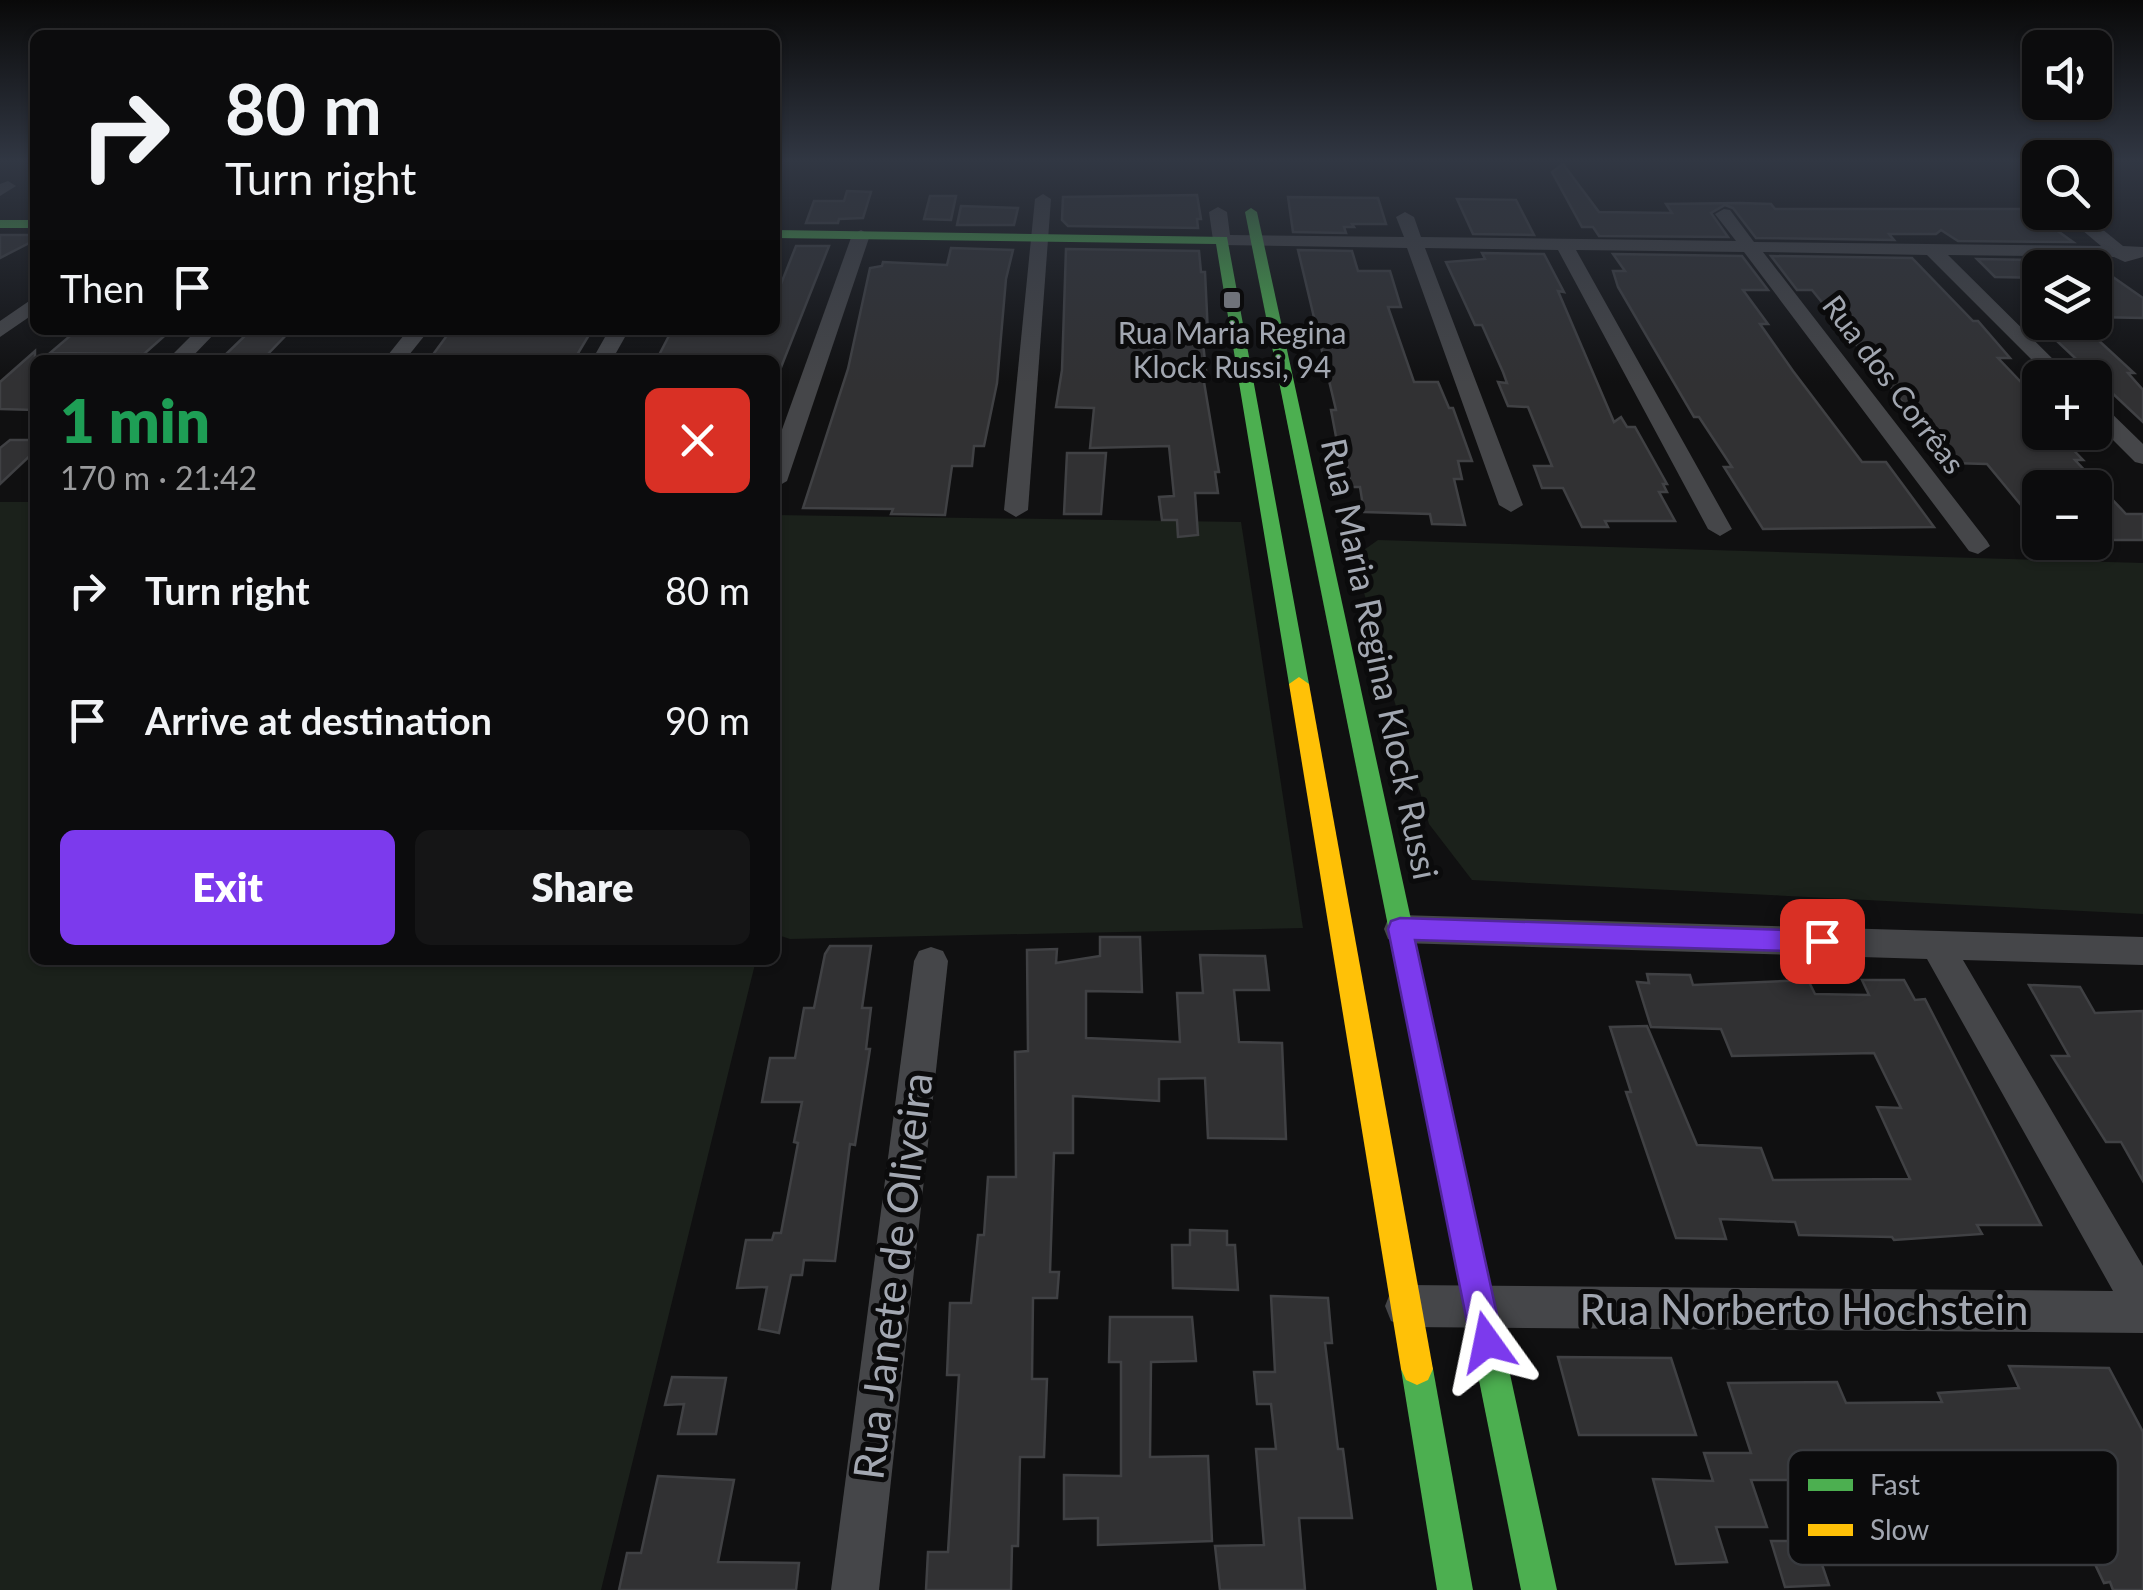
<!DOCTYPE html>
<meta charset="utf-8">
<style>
body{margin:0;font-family:Lato,sans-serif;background:#151516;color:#f1f3f6;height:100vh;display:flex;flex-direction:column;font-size:38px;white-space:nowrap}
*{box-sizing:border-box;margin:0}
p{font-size:32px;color:#9a9b9d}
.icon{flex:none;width:55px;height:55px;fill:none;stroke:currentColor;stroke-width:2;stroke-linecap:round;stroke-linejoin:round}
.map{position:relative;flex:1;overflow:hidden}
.side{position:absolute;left:30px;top:355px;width:750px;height:610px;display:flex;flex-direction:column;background:#0c0c0d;border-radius:15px;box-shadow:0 2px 8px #0004,0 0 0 2px #2c2c2e}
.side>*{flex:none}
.top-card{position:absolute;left:30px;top:30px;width:750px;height:305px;border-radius:15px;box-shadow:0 2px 8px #0004,0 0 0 2px #2c2c2e;background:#0c0c0d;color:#f1f3f6;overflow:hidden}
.tools{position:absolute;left:2022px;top:30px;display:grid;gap:20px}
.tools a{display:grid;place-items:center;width:90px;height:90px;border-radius:15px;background:#0c0c0d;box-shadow:0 2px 8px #0004,0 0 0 2px #2c2c2e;font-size:50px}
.pin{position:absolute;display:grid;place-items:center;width:85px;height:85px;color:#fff;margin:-42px;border-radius:20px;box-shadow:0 5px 15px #0006}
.me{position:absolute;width:110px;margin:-55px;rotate:348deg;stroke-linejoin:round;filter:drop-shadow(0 0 8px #0008)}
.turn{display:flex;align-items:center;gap:35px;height:210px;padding:0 30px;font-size:45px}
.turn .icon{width:130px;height:130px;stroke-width:2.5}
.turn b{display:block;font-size:70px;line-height:85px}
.then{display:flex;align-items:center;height:95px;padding:0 30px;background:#0003;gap:20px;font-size:38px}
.round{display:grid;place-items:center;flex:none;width:105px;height:105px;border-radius:15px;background:#151516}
.overview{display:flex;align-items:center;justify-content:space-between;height:170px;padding:0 30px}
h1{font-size:60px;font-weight:800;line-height:75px;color:#1e9e55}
.button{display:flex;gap:20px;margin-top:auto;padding:20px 30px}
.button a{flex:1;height:115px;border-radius:15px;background:#7c3aed;color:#fff;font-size:40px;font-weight:800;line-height:115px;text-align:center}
.button a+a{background:#151516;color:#f1f3f6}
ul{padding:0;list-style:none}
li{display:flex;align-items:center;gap:30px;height:130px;padding:0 30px}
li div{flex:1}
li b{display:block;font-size:38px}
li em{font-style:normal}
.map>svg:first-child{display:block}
.green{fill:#1b211b}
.building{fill:#313133;stroke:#404144;stroke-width:2.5}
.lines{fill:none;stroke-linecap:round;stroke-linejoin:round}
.street{fill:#454649;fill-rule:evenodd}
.fast{fill:#4caf50;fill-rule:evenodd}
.slow{fill:#ffc107;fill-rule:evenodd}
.route{fill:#7c3aed;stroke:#51269a;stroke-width:2.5}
.poi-dot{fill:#6f7279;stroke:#0b0b0c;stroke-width:4}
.labels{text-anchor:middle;stroke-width:10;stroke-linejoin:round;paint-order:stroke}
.far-poi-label{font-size:30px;fill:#a2a7b1;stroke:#0b0b0c}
.far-street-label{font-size:30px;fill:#a2a7b1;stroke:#0b0b0c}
.street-label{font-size:35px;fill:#a2a7b1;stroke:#0b0b0c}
.near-street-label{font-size:42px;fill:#a2a7b1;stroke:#0b0b0c}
.key{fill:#0b0b0c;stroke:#383a3e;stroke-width:2.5}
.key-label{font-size:28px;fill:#a2a7b1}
</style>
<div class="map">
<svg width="2143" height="1590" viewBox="0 0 2143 1590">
<rect width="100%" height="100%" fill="#101011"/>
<g class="green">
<polygon points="0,502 35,502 35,960 756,960 601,1590 0,1590"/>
<polygon points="775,515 1241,522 1303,928 790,939 775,934"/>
<polygon points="1378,540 2143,563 2143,914 1472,880 1429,824 1354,557"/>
</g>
<g class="building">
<polygon points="1563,164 1599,212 1672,213 1666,204 1740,203 1771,204 1775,209 2027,209 2073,242 1958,241 1941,230 1936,234 1889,234 1894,240 1756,238 1733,208 1725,205 1711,213 1728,237 1599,236 1593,227 1582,227 1552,172"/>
<polygon points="847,191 871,192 863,218 839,219 838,223 806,223 814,201 844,201"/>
<polygon points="1197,195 1201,219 1197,219 1198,228 1068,226 1062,220 1063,197"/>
<polygon points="930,196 956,196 951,220 924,219"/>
<polygon points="1288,197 1378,198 1386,224 1352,224 1354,227 1344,227 1346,233 1293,232"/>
<polygon points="1457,199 1516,200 1534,235 1473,234"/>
<polygon points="961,206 1018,208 1014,225 957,225"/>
<polygon points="0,235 35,235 35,240 0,258"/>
<polygon points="796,246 829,246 776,380 775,360 658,357 672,330 775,330 775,299"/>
<polygon points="951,248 1013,250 1006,279 997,383 984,446 974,446 972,466 952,466 945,515 891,514 893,509 803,508 848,369 870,268 882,266 883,262 947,265"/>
<polygon points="1066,249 1199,251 1201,272 1205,272 1208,334 1202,334 1206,370 1202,370 1219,472 1215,472 1218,493 1195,493 1198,535 1178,537 1177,520 1162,520 1159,497 1174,496 1169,446 1090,448 1094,408 1056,407 1062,370"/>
<polygon points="1298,250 1352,251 1358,271 1390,271 1401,307 1388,307 1414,382 1438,382 1449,408 1453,408 1472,461 1458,461 1462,479 1454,479 1465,525 1432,524 1430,514 1364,512 1360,487 1351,487 1346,458 1340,458 1331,410 1336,410"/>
<polygon points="1482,253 1544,254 1564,292 1558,291 1614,422 1621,417 1627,427 1635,427 1667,484 1663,484 1667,492 1659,492 1675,521 1605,521 1608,527 1582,527 1563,488 1542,488 1534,466 1552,466 1528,407 1508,406 1498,382 1507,383 1503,372 1482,325 1475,325 1446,262 1485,259"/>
<polygon points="1613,254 1742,256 1768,290 1743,290 1768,324 1760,324 1793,371 1862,462 1886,462 1934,527 1763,529 1724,467 1732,467 1699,417 1694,417 1618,287 1613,271 1625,271"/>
<polygon points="1771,256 1912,258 1973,321 1978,321 2010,358 1998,358 2040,402 2040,432 2056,432 2083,460 2075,460 2126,514 2143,514 2143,540 2107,540 2095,527 2095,488 2040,488 2040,528 1987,464 1952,463 1812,290 1797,290"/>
<polygon points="1977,259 2099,261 2108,268 2100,268 2143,298 2143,318 2095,317 2095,268 2040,268 2040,278 1995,277"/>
<polygon points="2040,325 2083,326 2134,373 2128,373 2143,390 2143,422"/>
<polygon points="77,330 171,330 144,354 50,353"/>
<polygon points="251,330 291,330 266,356 225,355"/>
<polygon points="451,330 592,330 574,360 429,360"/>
<polygon points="35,351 35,410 0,409 0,382"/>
<polygon points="10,440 35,440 35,451 0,484 0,448"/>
<polygon points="1067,453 1106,453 1101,514 1064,514"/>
<polygon points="1100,937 1140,937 1142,992 1086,991 1086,1038 1180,1042 1177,993 1203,993 1200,955 1265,956 1269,990 1234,990 1239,1042 1282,1043 1286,1139 1208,1138 1205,1078 1159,1079 1159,1101 1073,1096 1073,1153 1054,1153 1050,1272 1059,1272 1057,1298 1033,1298 1032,1379 1047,1379 1044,1457 1020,1457 1018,1546 1012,1546 1011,1590 926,1590 928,1552 948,1552 959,1375 947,1375 950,1303 971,1303 978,1235 984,1235 988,1177 1016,1177 1015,1052 1028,1051 1027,950 1057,949 1056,963 1100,956"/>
<polygon points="830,946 871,946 862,1008 871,1008 866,1049 870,1049 855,1145 850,1144 835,1261 804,1260 802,1275 791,1275 779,1333 759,1329 767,1287 737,1288 746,1240 772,1240 774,1233 781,1233 798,1143 794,1142 802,1102 762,1102 770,1058 795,1058 804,1008 814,1008 825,954"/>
<polygon points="1647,974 1690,975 1693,985 1808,980 1815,994 1869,995 1862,980 1904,980 1915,1000 1925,999 2041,1225 1977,1225 1982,1234 1894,1240 1892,1237 1799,1235 1795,1222 1720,1219 1726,1239 1676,1238 1626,1092 1631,1092 1610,1027 1647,1026 1697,1145 1761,1148 1773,1180 1910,1179 1877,1107 1901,1108 1874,1053 1732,1056 1721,1029 1651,1027 1637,982 1649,983"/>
<polygon points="2029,985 2080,987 2095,1013 2143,1011 2143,1181 2121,1142 2106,1142 2052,1056 2069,1056"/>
<polygon points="1190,1230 1227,1231 1227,1245 1235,1245 1238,1290 1173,1288 1172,1245 1190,1245"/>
<polygon points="1271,1296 1328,1298 1332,1343 1325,1343 1338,1449 1343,1449 1352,1518 1299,1518 1305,1590 1220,1590 1215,1546 1264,1545 1256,1449 1276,1449 1271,1404 1257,1404 1254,1372 1275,1372"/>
<polygon points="1110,1317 1192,1317 1196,1361 1151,1362 1150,1457 1208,1456 1212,1541 1098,1545 1098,1518 1064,1519 1064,1475 1121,1476 1121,1362 1109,1362"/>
<polygon points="1558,1357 1671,1358 1696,1435 1579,1435"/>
<polygon points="2009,1366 2109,1368 2143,1432 2143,1590 2113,1590 2110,1582 2104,1583 2061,1493 2023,1495 2017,1482 1995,1482 1989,1468 1813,1468 1818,1480 1751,1480 1767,1527 1716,1527 1727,1562 1676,1564 1653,1479 1713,1481 1704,1453 1751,1453 1728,1383 1837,1382 1846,1403 1942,1402 1938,1393 2019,1388"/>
<polygon points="672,1377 726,1378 716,1434 678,1434 684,1404 665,1405"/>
<polygon points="658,1476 734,1480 718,1562 799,1563 796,1590 619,1590 627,1553 641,1553"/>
<polygon points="1771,1541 1814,1541 1829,1585 1785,1587"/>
</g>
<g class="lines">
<g class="street">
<polygon points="8,181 16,186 0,196 0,184"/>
<polygon points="1043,194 1051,199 1028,510 1016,517 1004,510 1035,199"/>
<polygon points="1218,207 1227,212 1230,235 1404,237 1396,217 1405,212 1414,217 1421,237 1736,241 1715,214 1724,209 1730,210 1754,242 2101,246 2063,214 2081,212 2123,246 2143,247 2143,257 2125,262 2114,257 1948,255 2072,378 2050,378 1927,255 1763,252 1987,541 1990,546 1978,554 1969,551 1744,252 1576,250 1732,529 1720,536 1708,529 1558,250 1425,248 1523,505 1511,512 1499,505 1407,248 1222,245 1213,240 1209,212"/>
<polygon points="861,230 870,235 787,481 775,488 775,449 852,235"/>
<polygon points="35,297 35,313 0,337 0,321"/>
<polygon points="197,330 218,330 189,360 167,360"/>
<polygon points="408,330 429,330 405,360 384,360"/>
<polygon points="609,330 629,330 612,360 592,360"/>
<polygon points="2095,404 2103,405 2143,444 2143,464 2135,462 2095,422"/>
<polygon points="1400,915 2143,937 2143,965 1963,960 2143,1266 2143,1333 1406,1327 1391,1321 1385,1306 1391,1291 1406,1285 2113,1291 1927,959 1400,943 1388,939 1384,929 1388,919"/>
<polygon points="931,947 943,951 948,961 879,1590 831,1590 914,961 919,951"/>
</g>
<g class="fast">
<polygon points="1251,208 1257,212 1557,1590 1521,1590 1245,212"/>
<rect x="0" y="220" width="35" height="8"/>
<polygon points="775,230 1227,237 1309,684 1306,689 1292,689 1289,684 1216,244 775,238"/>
<polygon points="1417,1353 1428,1358 1433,1369 1473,1590 1437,1590 1401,1369 1406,1358"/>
</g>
<polygon class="slow" points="1299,677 1309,684 1433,1369 1428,1380 1417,1385 1406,1380 1401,1369 1289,684"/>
</g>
<linearGradient id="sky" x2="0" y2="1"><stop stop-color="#090909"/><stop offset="0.42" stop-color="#313743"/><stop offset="1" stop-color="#313743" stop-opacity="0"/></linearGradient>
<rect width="2143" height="383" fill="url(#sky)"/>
<polygon class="route" points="1400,918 1822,931 1831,934 1835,941 1831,949 1822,952 1415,940 1503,1342 1499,1354 1487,1358 1476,1354 1471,1342 1388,929 1391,921"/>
<rect class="poi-dot" x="1222" y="290" width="20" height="20" rx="5"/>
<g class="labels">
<g class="far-poi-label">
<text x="1232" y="344">Rua Maria Regina<tspan x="1232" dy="34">Klock Russi, 94</tspan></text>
</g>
<g class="far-street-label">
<text transform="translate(1893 385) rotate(53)" y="10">Rua dos Corrêas</text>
</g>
<g class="street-label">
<text transform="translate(1379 659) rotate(78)" y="12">Rua Maria Regina Klock Russi</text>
</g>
<g class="near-street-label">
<text transform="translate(893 1276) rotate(-83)" y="15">Rua Janete de Oliveira</text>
<text x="1804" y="1325">Rua Norberto Hochstein</text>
</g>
</g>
<rect x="1788" y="1450" width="330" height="115" rx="15" class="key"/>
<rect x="1808" y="1479" width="45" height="12" fill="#4caf50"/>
<rect x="1808" y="1524" width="45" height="12" fill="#ffc107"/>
<g class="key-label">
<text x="1870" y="1495">Fast</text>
<text x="1870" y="1540">Slow</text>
</g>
</svg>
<div class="tools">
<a><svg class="icon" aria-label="sound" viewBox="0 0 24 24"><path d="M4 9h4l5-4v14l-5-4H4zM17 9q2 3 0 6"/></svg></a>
<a><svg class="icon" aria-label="search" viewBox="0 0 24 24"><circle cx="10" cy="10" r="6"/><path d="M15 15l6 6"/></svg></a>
<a><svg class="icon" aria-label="layers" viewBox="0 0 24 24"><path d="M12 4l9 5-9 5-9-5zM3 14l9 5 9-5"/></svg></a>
<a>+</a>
<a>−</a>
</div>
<div class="pin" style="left:1822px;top:941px;background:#d93025"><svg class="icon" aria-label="arrive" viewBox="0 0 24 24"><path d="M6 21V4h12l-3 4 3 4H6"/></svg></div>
<svg class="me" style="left:1487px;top:1342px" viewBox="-20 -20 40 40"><path d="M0-17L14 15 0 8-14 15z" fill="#7c3aed" stroke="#fff" stroke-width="4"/></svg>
<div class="top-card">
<div class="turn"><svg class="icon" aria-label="right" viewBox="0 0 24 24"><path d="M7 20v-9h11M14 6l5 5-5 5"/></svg><div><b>80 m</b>Turn right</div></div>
<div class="then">Then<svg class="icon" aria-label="arrive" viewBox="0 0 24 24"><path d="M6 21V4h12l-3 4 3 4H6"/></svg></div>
</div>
<section class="side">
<div class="overview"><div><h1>1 min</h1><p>170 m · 21:42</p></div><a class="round" style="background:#d93025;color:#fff"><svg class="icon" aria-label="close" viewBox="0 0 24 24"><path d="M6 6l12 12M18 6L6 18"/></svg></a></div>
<ul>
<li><svg class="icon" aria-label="right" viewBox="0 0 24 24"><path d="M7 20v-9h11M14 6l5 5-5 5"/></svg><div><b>Turn right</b></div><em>80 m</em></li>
<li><svg class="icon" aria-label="arrive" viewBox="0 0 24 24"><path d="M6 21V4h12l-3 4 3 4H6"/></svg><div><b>Arrive at destination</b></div><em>90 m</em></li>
</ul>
<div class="button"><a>Exit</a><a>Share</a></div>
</section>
</div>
